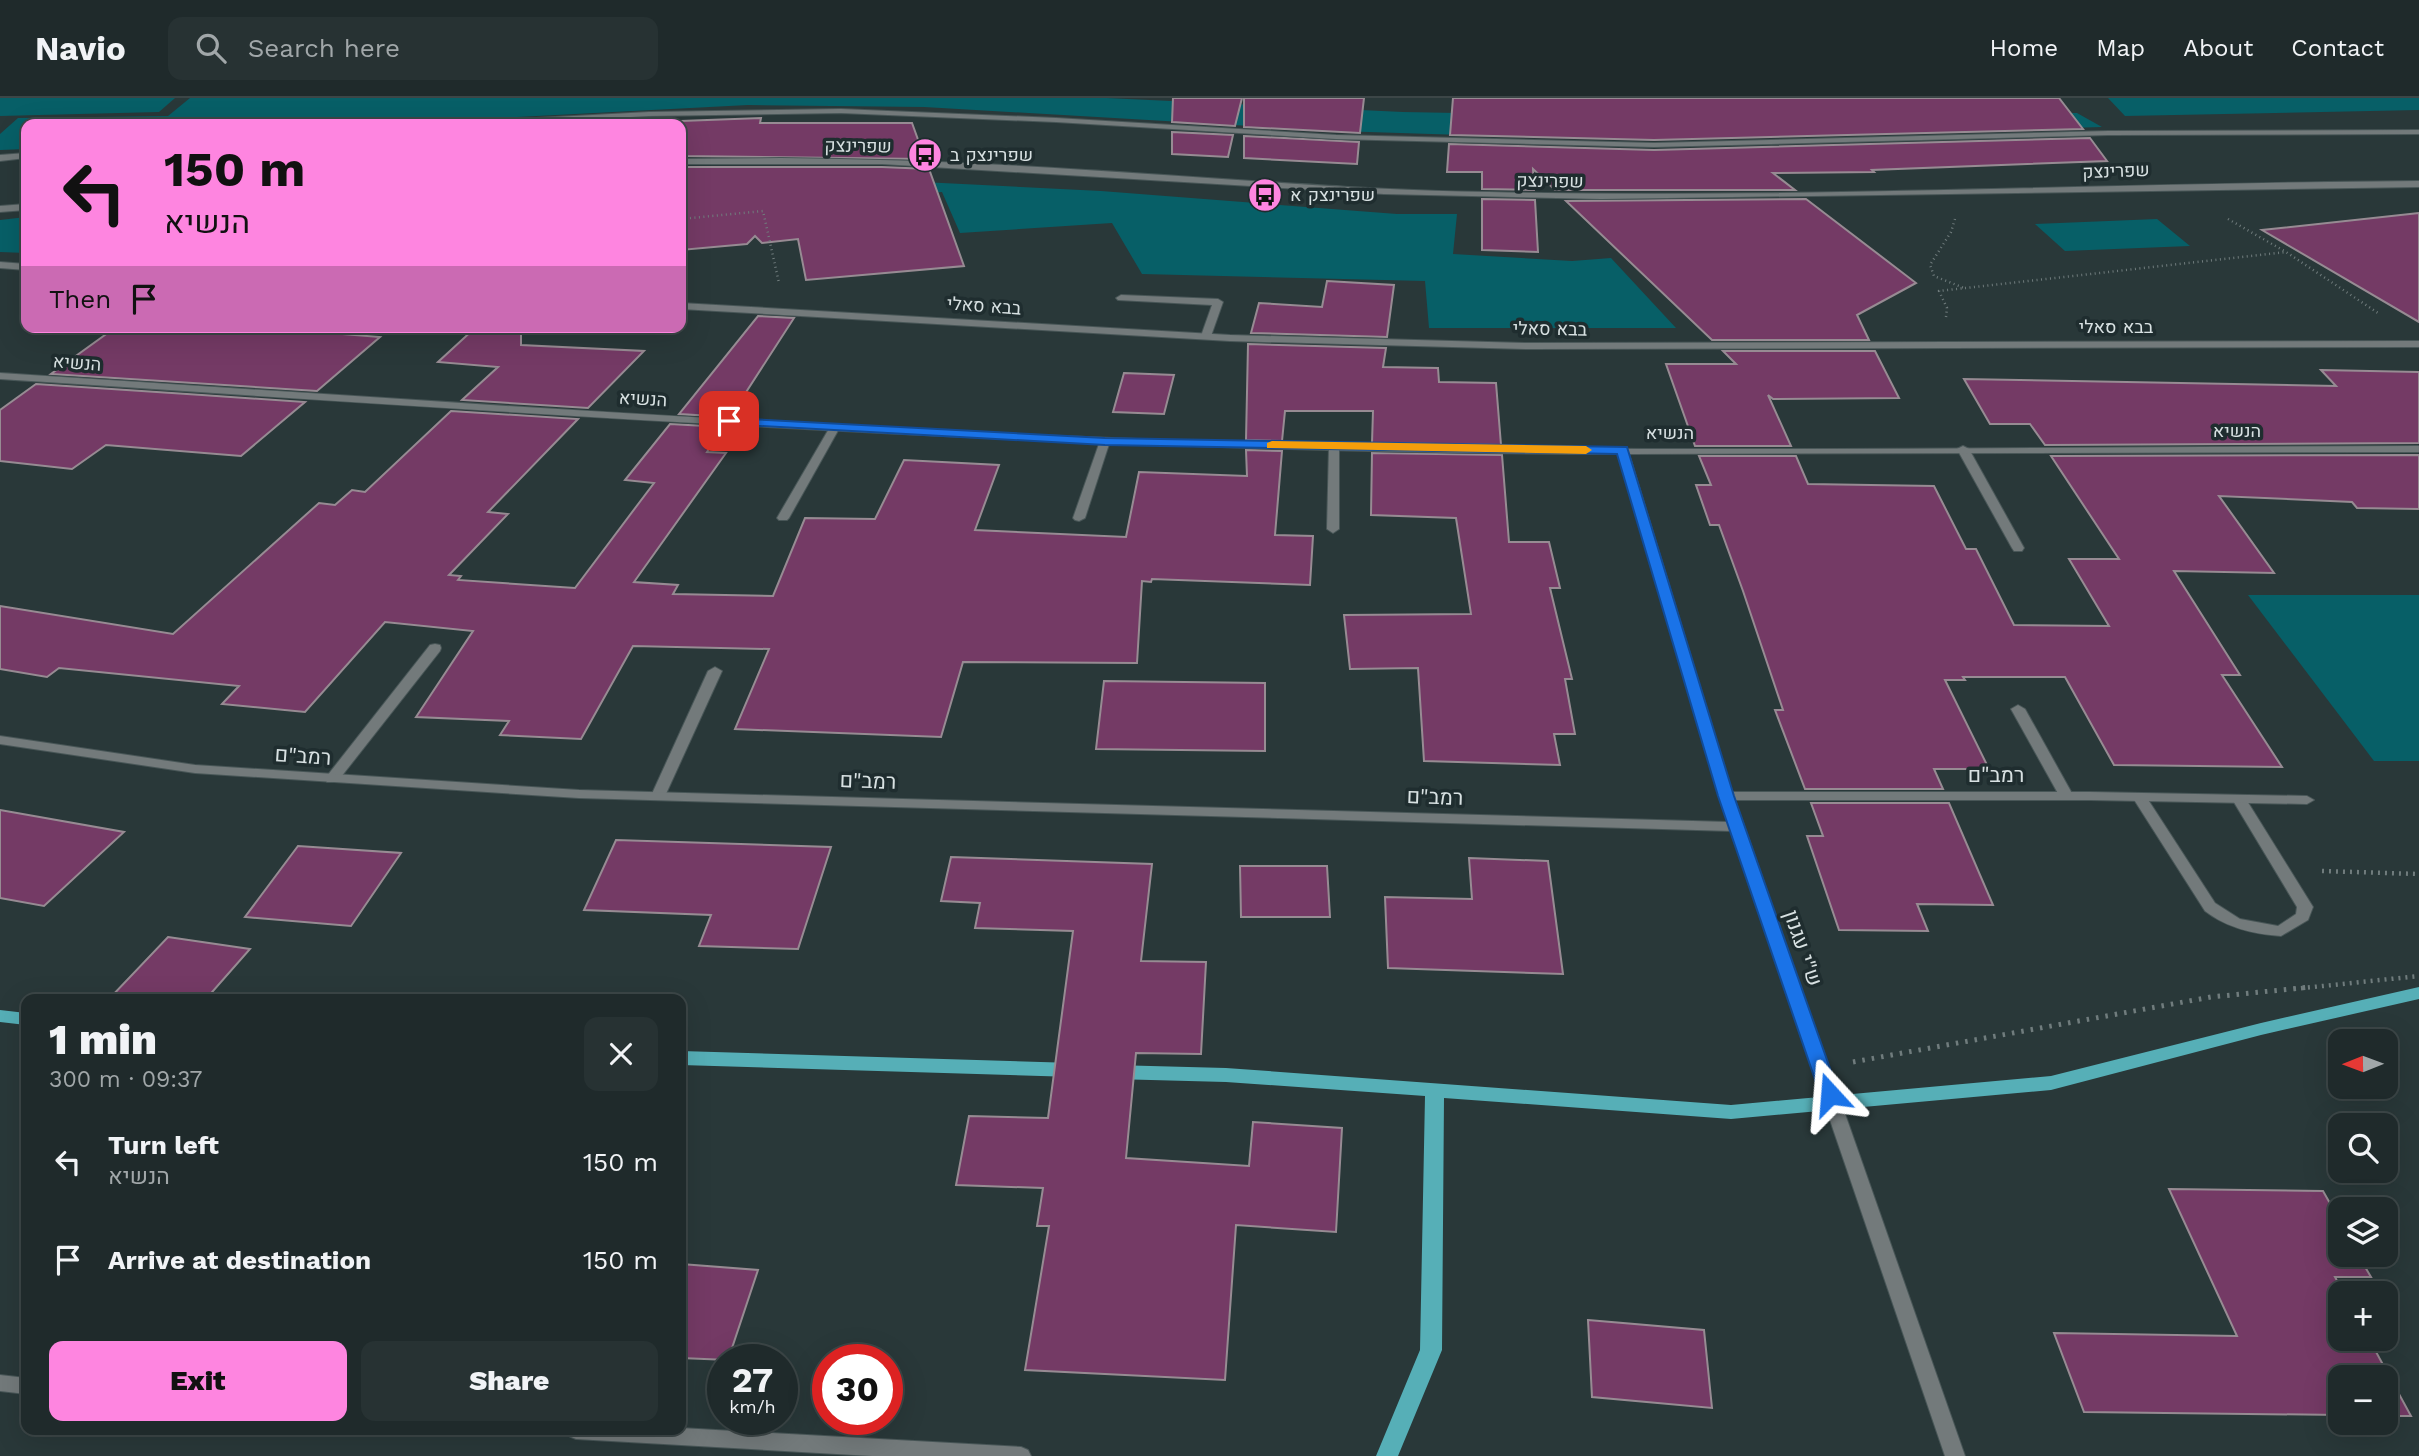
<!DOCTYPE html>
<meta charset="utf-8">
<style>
body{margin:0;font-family:"Work Sans",Heebo,sans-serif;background:#273233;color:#f1f3f6;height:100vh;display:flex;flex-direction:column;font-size:26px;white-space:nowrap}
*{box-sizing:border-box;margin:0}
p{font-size:23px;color:#a1a7a9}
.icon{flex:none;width:38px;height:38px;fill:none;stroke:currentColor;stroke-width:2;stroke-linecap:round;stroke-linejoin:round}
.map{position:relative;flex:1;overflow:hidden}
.panel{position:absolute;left:21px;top:896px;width:665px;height:441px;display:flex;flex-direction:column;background:#1f2a2b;border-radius:14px;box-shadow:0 7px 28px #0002,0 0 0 2px #3c4647}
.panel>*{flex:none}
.guide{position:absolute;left:21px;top:21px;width:665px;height:214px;border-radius:14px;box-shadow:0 7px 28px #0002,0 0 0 2px #3c4647;background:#fe85e0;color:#111;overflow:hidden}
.needle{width:46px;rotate:269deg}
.buttons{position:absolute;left:2328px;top:931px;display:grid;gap:14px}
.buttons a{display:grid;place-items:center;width:70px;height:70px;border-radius:14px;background:#1f2a2b;box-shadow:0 7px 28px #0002,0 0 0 2px #3c4647;font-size:35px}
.speed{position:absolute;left:707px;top:1246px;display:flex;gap:14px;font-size:35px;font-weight:700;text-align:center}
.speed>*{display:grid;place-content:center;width:91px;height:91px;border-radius:50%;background:#1f2a2b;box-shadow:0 7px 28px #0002,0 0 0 2px #3c4647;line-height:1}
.speed small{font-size:18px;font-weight:400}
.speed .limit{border:10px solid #d22;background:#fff;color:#111}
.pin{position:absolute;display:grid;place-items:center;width:60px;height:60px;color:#fff;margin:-30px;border-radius:14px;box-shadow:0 4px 10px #0006}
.me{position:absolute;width:77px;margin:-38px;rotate:341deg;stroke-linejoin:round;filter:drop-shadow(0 0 5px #0008)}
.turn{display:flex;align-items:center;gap:24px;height:147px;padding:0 28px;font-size:32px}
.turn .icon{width:91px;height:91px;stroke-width:2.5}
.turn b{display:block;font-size:49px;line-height:60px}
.then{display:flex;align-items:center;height:66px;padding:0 28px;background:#0003;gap:14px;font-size:26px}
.round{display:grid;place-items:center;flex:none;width:74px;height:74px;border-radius:14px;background:#273233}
.headline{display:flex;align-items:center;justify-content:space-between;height:119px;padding:0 28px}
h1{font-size:42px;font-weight:800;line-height:52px}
.action{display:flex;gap:14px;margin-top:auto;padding:14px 28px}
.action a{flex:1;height:80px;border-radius:14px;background:#fe85e0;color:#111;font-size:28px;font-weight:800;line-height:80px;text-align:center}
.action a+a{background:#273233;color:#f1f3f6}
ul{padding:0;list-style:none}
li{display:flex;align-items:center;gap:21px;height:98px;padding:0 28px}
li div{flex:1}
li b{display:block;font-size:26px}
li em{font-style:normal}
header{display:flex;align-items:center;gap:42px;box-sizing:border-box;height:98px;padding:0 35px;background:#1f2a2b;border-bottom:2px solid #3c4647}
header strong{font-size:33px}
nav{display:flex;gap:38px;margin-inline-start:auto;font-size:24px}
.search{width:490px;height:63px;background:#273233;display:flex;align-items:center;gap:18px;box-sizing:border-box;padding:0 24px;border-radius:14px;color:#a1a7a9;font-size:26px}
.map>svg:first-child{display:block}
.green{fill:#075f67}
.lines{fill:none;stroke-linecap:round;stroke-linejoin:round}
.stream{fill:#56afb7;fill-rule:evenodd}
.building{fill:#743a65;stroke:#978b93;stroke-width:2}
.service-casing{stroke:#485657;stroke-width:2}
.minor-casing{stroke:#485657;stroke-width:2}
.tertiary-casing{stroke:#485657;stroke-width:2}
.path-far2{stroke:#707c7d;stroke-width:2.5;stroke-dasharray:1 3.5;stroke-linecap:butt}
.path-far1{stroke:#707c7d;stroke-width:4.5;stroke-dasharray:2 5;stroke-linecap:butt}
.path{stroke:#707c7d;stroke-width:5;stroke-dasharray:2.5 7;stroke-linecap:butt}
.service{fill:#737a7b;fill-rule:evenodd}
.minor{fill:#737a7b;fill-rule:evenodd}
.tertiary{fill:#737a7b;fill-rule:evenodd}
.route{fill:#1a73e8;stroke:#114b97;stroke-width:2}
.slow{fill:#f59e0b}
.labels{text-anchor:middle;stroke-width:7;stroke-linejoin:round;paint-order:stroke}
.far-street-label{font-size:18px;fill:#d8e1e2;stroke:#1f2d2f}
.far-poi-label{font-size:18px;fill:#d8e1e2;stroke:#1f2d2f;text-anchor:start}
.street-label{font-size:21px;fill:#d8e1e2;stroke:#1f2d2f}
</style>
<header>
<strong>Navio</strong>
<div class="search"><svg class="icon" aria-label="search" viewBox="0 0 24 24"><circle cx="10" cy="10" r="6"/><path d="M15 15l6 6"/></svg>Search here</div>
<nav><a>Home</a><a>Map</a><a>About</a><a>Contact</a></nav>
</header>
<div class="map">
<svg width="2419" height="1358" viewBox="0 0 2419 1358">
<rect width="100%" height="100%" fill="#293839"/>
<g class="green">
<polygon points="0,0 175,0 159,14 0,18"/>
<polygon points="190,0 1107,0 1403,14 1634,18 2077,15 2102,29 1760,39 1555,40 1337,33 924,9 748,7 384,26 26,26 26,51 0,52 0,36 18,20 168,18"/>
<polygon points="2108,0 2419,0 2419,12 2125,18"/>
<polygon points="902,83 1101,93 1397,116 1457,116 1453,156 1572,163 1611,160 1676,230 1429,230 1425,183 1142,176 1112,125 960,135 942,94 785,105"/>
<polygon points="26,119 26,155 0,154 0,122"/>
<polygon points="2157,121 2190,148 2065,153 2035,126"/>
<polygon points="2248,497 2419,497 2419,663 2374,663"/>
</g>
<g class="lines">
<g class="stream">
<polygon points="2419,889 2419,901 2261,937 2051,992 1731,1021 1444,1000 1442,1252 1398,1358 1376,1358 1420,1252 1425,998 1226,984 1113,981 1106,979 1104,974 1106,969 1113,967 1226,970 1731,1007 2051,978 2261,925"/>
<polygon points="0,912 26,915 26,927 0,924"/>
<polygon points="681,953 1074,965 1081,967 1083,972 1081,977 1074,979 681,967"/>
</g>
</g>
<g class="building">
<polygon points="1173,0 1242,0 1235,28 1172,24"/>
<polygon points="1244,0 1364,0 1360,35 1244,29"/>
<polygon points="1453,0 2059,0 2083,31 1654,42 1450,37"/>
<polygon points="761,20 760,25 912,25 925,61 681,58 681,23"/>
<polygon points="1172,34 1233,37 1228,59 1172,56"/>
<polygon points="1244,38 1359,44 1357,66 1244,60"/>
<polygon points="2090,40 2107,63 1872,72 1874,74 1773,75 1795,92 1555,92 1533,71 1534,92 1482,91 1482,74 1447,74 1449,46 1654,52"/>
<polygon points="681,69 882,69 929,71 964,168 806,182 798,141 762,145 755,138 747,146 681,152"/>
<polygon points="1482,101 1535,102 1538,154 1482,152"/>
<polygon points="1806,101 1916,185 1857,217 1869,242 1712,242 1566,103"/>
<polygon points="2419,115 2419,224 2262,132"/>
<polygon points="1327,183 1394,187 1387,239 1251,235 1259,205 1322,209"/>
<polygon points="758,218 794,220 730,319 679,316"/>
<polygon points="116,229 336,229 329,235 380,239 317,293 51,276"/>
<polygon points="476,229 521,232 521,247 644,253 588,310 462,302 498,269 438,264"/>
<polygon points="1248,246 1386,250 1383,269 1438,270 1439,284 1496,285 1501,347 1372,345 1373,313 1285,313 1282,343 1246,342"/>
<polygon points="1723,253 1875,253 1899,300 1773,301 1768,297 1791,348 1695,348 1666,266 1736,266"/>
<polygon points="2321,272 2419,274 2419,345 2045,347 2030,326 1990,326 1964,281 2336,288"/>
<polygon points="1124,275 1174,277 1164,316 1113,314"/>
<polygon points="36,286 202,297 305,304 241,358 106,347 72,371 0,363 0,312"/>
<polygon points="451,313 578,321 488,414 508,416 449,477 461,478 458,482 575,490 654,385 625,382 670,326 723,329 707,354 726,355 634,484 678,487 673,496 773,498 805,420 875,421 904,362 999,367 975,432 1126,439 1139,374 1247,378 1246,352 1282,353 1275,437 1313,438 1310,487 1152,481 1151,484 1142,483 1137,565 963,564 941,639 735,631 769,551 633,548 581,641 500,637 509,623 416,619 473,533 385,524 305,614 222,606 239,588 59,570 47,579 0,571 0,508 173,536 319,405 335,407 352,392 365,394"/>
<polygon points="1372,355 1502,357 1509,444 1549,444 1560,490 1550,490 1572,581 1565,581 1575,636 1554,636 1560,667 1424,663 1418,570 1350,571 1344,517 1471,516 1456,420 1371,417"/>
<polygon points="2419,357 2419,411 2357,410 2352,404 2219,398 2274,475 2174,473 2240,577 2222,577 2282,669 2114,667 2065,579 1963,579 1965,582 1945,582 1989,671 1934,671 1943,691 1805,691 1775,612 1783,612 1743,493 1719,427 1710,427 1696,387 1711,387 1699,358 1796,358 1808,386 1934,388 1966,451 1976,451 2014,527 2109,528 2069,461 2119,461 2051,358"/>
<polygon points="1104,583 1265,585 1265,653 1096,651"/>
<polygon points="1811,705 1949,705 1993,807 1917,806 1928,833 1839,832 1807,738 1823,738"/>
<polygon points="0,712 124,734 44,808 0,800"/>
<polygon points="616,742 831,749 798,851 699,848 711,817 584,812"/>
<polygon points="298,748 401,755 351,828 245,819"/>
<polygon points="951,759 1152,766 1141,863 1206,864 1201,956 1136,955 1126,1060 1249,1068 1253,1024 1342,1030 1336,1134 1236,1127 1225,1282 1025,1272 1049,1128 1037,1128 1043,1090 956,1087 969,1018 1048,1020 1073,833 975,830 980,805 941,803"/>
<polygon points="1469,760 1548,763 1563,876 1388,870 1385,799 1472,801"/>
<polygon points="1240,768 1327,768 1330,819 1241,819"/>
<polygon points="168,839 250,851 206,901 109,901"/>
<polygon points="2169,1091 2323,1093 2340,1123 2340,1157 2358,1157 2371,1179 2335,1179 2344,1195 2340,1195 2340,1241 2369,1241 2411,1318 2385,1318 2385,1279 2340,1279 2340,1317 2084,1314 2054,1235 2237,1238"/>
<polygon points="681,1166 758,1172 728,1262 681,1260"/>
<polygon points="1588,1222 1704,1232 1712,1310 1592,1299"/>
</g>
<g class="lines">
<g class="service-casing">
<g id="service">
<polygon points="841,11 1056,20 1336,37 1654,45 2108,33 2419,32 2419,36 2108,37 1654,49 1336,41 1056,24 841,15 649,18 504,26 460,26 464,24 649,14"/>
<polygon points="26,55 26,60 0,63 0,57"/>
<polygon points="1121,197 1218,201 1223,204 1211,238 1206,241 1201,238 1212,207 1118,202 1116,200"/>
<polygon points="835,326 840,329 789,420 787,422 779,422 777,420 830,329"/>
<polygon points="1105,340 1110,343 1085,420 1079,423 1075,422 1073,420 1100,343"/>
<polygon points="1334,345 1339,348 1339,431 1333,435 1327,431 1329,348"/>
<polygon points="1963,348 1969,351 2024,450 2022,453 2014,453 2012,450 1957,351"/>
<polygon points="435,546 440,547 441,550 440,553 337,684 327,684 325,681 327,678 430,547"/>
<polygon points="715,569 722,573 665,698 658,702 653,701 651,698 708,573"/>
<polygon points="2018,607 2025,611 2074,699 2072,702 2062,702 2060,699 2011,611"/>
<path d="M2140,696L2145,697L2215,805L2240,821L2278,828L2296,816L2297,809L2232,701L2239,697L2244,698L2313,809L2308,822L2281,838C2253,836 2227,830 2205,813L2133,700Z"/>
</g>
</g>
<g class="minor-casing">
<g id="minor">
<polygon points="0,164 26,166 26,172 0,170"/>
<polygon points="681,205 1230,237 1525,245 2419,243 2419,249 1525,251 1230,243 681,211"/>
<path d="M0,275C421,302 842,333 1263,345C1648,356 2034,349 2419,348V354L1629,356L1732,694H2090L2307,698L2314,702L2307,706L2090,702H1735L1965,1358H1945L1731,733L579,700L195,675L0,646V638L195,667L579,692L1728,724L1618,356C1077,355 539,316 0,281Z"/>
<polygon points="0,1277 26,1280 26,1296 0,1293"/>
<polygon points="681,1330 1021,1349 1028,1352 1031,1358 872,1358 576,1341 569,1338 566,1332 681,1332"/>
</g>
</g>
<g class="tertiary-casing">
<g id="tertiary">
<path d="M781,60C883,61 984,65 1086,72C1220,80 1354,92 1489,94C1799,101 2109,85 2419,83V89L1601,101L1384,96L882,66H681V61Z"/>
<polygon points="26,106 26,112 0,114 0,108"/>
</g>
</g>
<g class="path-far2">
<polyline points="681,121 763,113 779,185"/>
<polyline points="1955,121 1951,134 1930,167 1934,178 1964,190"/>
<polyline points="2228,121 2286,154 2378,215"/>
<polyline points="1946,219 1947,210 1939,193 2286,154"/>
</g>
<g class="path-far1">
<polyline points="2322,773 2419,776"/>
<polyline points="2294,891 2419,878"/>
</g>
<polyline class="path" points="1853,964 2211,899 2311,889"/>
<use href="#service" class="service"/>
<use href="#minor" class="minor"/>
<use href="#tertiary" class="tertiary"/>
</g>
<polygon class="route" points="729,320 1105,340 1627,349 1734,698 1839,996 1837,1001 1823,1001 1820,996 1718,698 1617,356 1105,347 725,326 725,321"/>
<polygon class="slow" points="1272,343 1586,348 1592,352 1586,356 1267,350 1267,345"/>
<defs>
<g id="bus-disc" transform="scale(1.75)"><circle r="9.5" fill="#fe85e0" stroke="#1f2d2f"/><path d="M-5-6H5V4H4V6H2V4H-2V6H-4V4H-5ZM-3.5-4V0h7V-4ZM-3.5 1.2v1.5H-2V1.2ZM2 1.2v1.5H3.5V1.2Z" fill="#111"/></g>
</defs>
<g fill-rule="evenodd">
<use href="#bus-disc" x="925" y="57"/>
<use href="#bus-disc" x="1265" y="97"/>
</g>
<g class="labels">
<g class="far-street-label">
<text transform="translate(858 48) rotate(1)" y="6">שפרינצק</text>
<text transform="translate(2116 73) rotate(-2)" y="6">שפרינצק</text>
<text transform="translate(1550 83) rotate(1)" y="6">שפרינצק</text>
<text transform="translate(984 208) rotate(4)" y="6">בבא סאלי</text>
<text x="2116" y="235">בבא סאלי</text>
<text transform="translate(1550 231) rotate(1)" y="6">בבא סאלי</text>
<text transform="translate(77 265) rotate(4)" y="6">הנשיא</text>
<text transform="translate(643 301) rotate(3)" y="6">הנשיא</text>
<text x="2237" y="339">הנשיא</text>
<text x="1670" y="341">הנשיא</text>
</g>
<g class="far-poi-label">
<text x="950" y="63">שפרינצק ב</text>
<text x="1290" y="103">שפרינצק א</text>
</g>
<g class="street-label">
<text transform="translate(303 658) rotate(4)" y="7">רמב"ם</text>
<text x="1996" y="684">רמב"ם</text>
<text transform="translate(868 683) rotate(2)" y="7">רמב"ם</text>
<text transform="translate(1435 699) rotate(2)" y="7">רמב"ם</text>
<text transform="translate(1803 850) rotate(71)" y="7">ש"י עגנון</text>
</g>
</g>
</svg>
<div class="buttons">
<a><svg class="needle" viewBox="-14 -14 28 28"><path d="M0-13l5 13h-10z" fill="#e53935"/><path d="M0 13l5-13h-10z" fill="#a1a7a9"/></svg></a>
<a><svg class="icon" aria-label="search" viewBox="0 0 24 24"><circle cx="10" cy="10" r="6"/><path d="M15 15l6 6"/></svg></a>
<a><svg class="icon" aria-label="layers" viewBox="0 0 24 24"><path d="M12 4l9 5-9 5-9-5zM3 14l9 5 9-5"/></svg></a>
<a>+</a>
<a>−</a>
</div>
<div class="speed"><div>27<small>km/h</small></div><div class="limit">30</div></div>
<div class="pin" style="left:729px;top:323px;background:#d93025"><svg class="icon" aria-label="arrive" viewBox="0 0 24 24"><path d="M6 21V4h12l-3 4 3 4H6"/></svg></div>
<svg class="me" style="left:1830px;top:996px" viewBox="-20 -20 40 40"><path d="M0-17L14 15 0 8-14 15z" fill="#1a73e8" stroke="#fff" stroke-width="4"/></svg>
<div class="guide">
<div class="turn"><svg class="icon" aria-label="left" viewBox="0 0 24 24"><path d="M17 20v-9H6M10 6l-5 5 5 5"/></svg><div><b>150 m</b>הנשיא</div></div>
<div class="then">Then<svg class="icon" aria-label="arrive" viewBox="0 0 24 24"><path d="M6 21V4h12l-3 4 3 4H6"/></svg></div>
</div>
<section class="panel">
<div class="headline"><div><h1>1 min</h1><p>300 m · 09:37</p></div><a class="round"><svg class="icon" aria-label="close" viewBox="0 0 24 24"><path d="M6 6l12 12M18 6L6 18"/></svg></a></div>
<ul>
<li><svg class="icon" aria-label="left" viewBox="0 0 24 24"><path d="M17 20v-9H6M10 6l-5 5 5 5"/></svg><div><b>Turn left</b><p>הנשיא</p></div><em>150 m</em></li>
<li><svg class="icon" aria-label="arrive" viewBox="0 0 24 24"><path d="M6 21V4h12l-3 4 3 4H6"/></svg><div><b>Arrive at destination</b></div><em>150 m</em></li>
</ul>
<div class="action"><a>Exit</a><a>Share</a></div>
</section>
</div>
